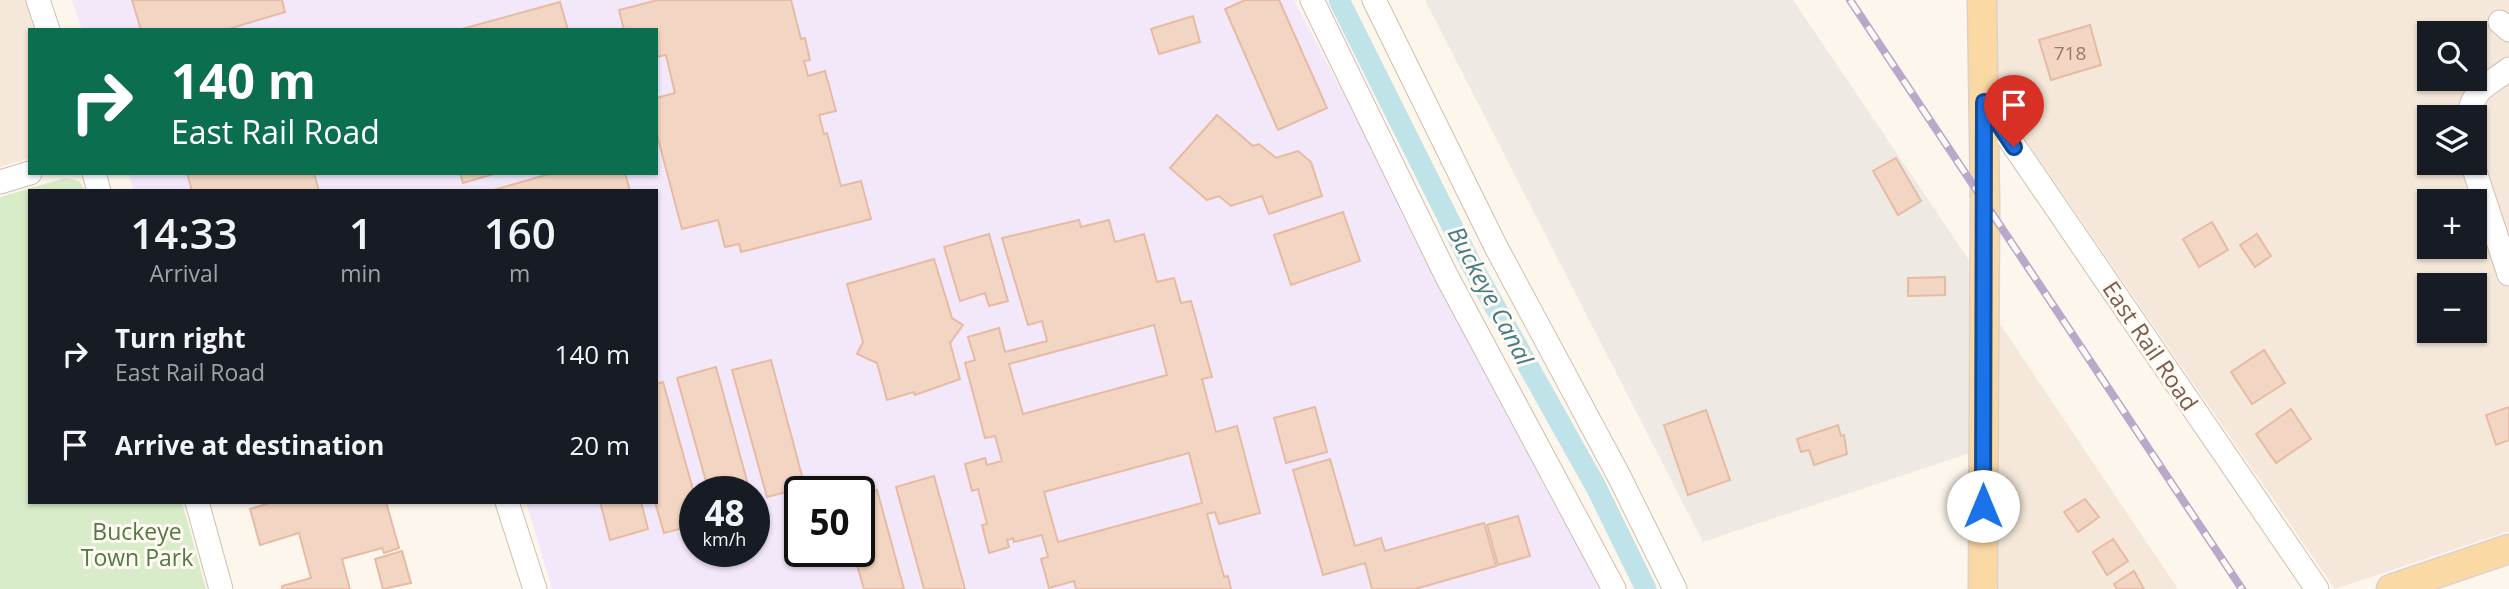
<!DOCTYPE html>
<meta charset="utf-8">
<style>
body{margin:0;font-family:"Open Sans",sans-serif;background:#242831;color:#f1f3f6;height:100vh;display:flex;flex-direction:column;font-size:26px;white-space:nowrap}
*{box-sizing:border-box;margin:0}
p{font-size:23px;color:#9ea1a6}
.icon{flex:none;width:38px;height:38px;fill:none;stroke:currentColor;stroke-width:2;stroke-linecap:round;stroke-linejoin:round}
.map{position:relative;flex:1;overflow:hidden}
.side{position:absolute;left:28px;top:189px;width:630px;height:315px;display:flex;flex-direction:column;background:#171b24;border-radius:0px;box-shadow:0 2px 5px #0004}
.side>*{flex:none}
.hud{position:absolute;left:28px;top:28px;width:630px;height:147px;border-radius:0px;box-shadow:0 2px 5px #0004;background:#0b6e4f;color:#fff;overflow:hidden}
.tools{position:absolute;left:2417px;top:21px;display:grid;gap:14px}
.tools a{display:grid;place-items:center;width:70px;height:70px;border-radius:0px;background:#171b24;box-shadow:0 2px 5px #0004;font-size:35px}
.speed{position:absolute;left:679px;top:476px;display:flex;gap:14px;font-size:35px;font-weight:700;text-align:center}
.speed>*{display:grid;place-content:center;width:91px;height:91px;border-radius:50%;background:#171b24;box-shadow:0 2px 5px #0004;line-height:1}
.speed small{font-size:18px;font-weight:400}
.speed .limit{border:4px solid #111;border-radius:10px;background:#fff;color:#111}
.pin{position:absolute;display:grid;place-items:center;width:60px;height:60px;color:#fff;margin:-72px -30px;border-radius:50% 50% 50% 0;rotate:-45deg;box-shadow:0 0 7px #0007}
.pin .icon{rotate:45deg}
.me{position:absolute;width:77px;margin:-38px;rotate:0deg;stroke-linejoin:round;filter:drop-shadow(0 0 5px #0008)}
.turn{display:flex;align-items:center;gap:24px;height:147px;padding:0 28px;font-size:32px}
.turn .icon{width:91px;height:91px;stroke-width:2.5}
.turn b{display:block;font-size:49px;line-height:60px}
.eta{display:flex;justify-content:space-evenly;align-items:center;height:119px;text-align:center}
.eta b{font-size:42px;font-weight:600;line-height:49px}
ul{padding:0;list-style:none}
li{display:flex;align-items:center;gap:21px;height:91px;padding:0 28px}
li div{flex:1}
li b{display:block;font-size:26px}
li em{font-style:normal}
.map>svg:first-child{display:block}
.residential{fill:#f5e8da;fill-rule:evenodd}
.industrial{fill:#efe9e4}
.education{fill:#f3e8fa;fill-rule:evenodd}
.green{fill:#d8ecc9}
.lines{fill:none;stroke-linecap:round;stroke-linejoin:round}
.canal{stroke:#bfe3e8;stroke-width:21}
.building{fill:#f3d5c3;stroke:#e6bba3;stroke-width:2;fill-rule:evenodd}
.minor-casing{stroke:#d1beb0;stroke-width:25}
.major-casing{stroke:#dad1cd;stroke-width:31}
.minor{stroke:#fff;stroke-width:23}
.major{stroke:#fbd9a5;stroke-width:28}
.rail-casing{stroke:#b9a8c9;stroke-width:8}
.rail{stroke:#fffaf3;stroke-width:5;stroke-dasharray:16;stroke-linecap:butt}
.route-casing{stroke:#114b97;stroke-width:18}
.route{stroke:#1a73e8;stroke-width:12}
.labels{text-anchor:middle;stroke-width:6;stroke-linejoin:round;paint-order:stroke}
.number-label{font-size:19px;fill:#987a6a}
.street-label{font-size:23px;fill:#7a5c4d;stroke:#fffaf3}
.park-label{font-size:23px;fill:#537a41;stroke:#fffaf3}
.water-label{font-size:24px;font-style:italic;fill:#437c86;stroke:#fffaf3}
</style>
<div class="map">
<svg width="2509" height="589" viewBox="0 0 2509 589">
<rect width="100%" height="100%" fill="#fdf6ec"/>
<g class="residential">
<polygon points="0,0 26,0 36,30 30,30 30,158 0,167"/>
<path d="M1995,0H2509V531L2335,589L1996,97ZM2429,33H2474V79H2429ZM2429,117H2474V163H2429ZM2429,201H2474V247H2429ZM2429,285H2474V331H2429Z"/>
<polygon points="2000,324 2178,589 1999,589"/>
</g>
<polygon class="industrial" points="1425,0 1793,0 1969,260 1970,453 1703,542"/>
<path class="education" d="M72,0H1294L1604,589H552L526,502H656V191H134L128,173H656V30H82ZM695,492H754V551H695ZM800,492H859V551H800Z"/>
<polygon class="green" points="65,178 79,181 85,191 30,191 30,502 182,502 206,589 0,589 0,197"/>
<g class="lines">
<polyline class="canal" points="1339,0 1470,262 1596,487 1646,589"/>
</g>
<g class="building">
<polygon points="132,0 282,0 285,12 225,30 141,30"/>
<polygon points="658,0 791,0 801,39 805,38 810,60 804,61 808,76 825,71 836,111 819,115 824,134 827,133 841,186 861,181 871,219 741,252 739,244 725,247 718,220 682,229 656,131 656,98 675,93 666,55 656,57 656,30 624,30 619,10"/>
<polygon points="1245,0 1279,0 1327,108 1278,130 1225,9"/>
<polygon points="560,2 568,30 458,30"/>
<polygon points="1193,16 1200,42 1159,54 1151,29"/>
<polygon points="2090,25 2101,65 2051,80 2039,40"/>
<polygon points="1217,115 1253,146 1259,144 1276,158 1298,151 1311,162 1322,196 1269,214 1262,196 1231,206 1219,196 1207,200 1170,168"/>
<polygon points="1896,158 1921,201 1898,215 1873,171"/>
<polygon points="187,173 314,173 319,191 192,191"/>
<polygon points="460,173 497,173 463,183"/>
<polygon points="553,173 625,173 630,191 490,191"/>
<polygon points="1343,212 1360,261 1291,285 1274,235"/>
<path d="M1079,220L1081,227L1109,220L1115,242L1144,234L1157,282L1174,278L1181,303L1191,301L1212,377L1202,379L1216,432L1237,426L1260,513L1219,524L1215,512L1207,514L1224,577L1228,576L1231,589H1076L1074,581L1049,588L1041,559L1048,557L1042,535L1014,542L1013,538L1007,540L1009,547L989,553L982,525L987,524L978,489L972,491L965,464L985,458L987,465L1002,461L995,436L985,438L965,363L975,360L968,337L999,328L1005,352L1047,341L1042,321L1028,325L1002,238ZM1154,325L1167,375L1023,414L1009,364ZM1189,453L1202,503L1058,542L1044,492Z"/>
<polygon points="2212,222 2228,250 2199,267 2183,239"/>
<polygon points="989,234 1008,301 989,306 985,293 960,301 944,247"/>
<polygon points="2257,234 2271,256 2255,267 2240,245"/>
<polygon points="934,259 952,318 963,325 950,343 960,379 915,395 914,392 887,400 877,363 857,354 863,342 847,284"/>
<polygon points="1945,277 1945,295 1908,296 1908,278"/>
<polygon points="2264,350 2285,383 2252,404 2231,372"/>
<polygon points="771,360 805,487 767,497 732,370"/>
<polygon points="716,367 750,492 709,492 677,378"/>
<polygon points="663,382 695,497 695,525 664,533 655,502 656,384"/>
<polygon points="1315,407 1327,452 1286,463 1274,418"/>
<polygon points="2509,407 2509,440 2496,445 2486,415"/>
<polygon points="2291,409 2311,439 2276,463 2256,434"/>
<polygon points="1706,410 1730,480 1688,495 1664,425"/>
<polygon points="1838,425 1841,436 1844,435 1847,454 1814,465 1809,450 1801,452 1797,439"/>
<polygon points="1330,459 1355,546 1381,538 1385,551 1484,523 1496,566 1415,589 1372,589 1365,563 1323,575 1293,470"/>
<polygon points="934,476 965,589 924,589 896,487"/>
<polygon points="877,490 904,589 864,589 853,551 859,551 859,495"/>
<polygon points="2085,499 2099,517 2078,532 2064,512"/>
<polygon points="273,502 386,502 399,548 384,553 382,548 342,559 350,589 282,589 282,586 311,578 299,533 260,545 250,509"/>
<polygon points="600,502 641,502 648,529 610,540"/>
<polygon points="1518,516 1530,556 1498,565 1487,525"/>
<polygon points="2113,539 2128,561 2107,575 2093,552"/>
<polygon points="402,551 411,583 383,589 375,559"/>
<polygon points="2134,571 2144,589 2117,589 2114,584"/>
</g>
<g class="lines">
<g class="minor-casing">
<g id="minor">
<polyline points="38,0 48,30"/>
<polyline points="1312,0 1446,275 1614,589"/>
<polyline points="1374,0 1496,247 1620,478 1675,589"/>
<polyline points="2500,22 2509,30"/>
<polyline points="1984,102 2317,589"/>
<path d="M2468,117C2474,87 2487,86 2509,69"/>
<polyline points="2472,163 2509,274"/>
<polyline points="94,173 99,191"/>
<polyline points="0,182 30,173"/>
<polyline points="197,502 221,589"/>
<polyline points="507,502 535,589"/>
</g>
</g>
<g class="major-casing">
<g id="major">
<polyline points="1982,0 1985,202 1983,589"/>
<polyline points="2391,589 2509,549"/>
</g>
</g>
<use href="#minor" class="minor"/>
<use href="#major" class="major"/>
<g class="rail-casing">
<polyline id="rail" points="1850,0 2242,589"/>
</g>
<use href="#rail" class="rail"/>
</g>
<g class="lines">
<g class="route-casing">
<polyline id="route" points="1983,506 1984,102 2014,147"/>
</g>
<use href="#route" class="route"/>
</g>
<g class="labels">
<g class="number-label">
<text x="2070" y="60">718</text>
</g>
<g class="street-label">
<text transform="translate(2150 346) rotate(56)" y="8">East Rail Road</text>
</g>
<g class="park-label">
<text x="137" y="540">Buckeye<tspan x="137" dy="26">Town Park</tspan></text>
</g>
<g class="water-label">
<text transform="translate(1490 296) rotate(62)" y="8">Buckeye Canal</text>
</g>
</g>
</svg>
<div class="tools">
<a><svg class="icon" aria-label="search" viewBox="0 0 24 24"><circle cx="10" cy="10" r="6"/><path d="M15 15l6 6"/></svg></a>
<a><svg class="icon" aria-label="layers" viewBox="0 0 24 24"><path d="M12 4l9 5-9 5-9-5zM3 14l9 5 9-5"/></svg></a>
<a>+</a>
<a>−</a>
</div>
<div class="speed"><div>48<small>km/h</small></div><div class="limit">50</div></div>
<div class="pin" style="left:2014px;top:147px;background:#d93025"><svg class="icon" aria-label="arrive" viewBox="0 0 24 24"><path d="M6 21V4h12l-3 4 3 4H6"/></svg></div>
<svg class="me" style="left:1983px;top:506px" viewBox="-20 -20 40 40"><circle r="19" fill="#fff"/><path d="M0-13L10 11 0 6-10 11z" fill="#1a73e8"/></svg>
<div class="hud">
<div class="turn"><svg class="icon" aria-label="right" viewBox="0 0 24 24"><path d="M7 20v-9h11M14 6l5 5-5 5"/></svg><div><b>140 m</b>East Rail Road</div></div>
</div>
<section class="side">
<div class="eta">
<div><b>14:33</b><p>Arrival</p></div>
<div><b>1</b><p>min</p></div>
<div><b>160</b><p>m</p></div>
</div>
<ul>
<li><svg class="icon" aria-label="right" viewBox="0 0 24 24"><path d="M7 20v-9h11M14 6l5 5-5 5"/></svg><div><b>Turn right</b><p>East Rail Road</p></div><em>140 m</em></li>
<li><svg class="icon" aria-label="arrive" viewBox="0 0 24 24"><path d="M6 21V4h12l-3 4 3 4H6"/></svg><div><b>Arrive at destination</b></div><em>20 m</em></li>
</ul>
</section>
</div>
